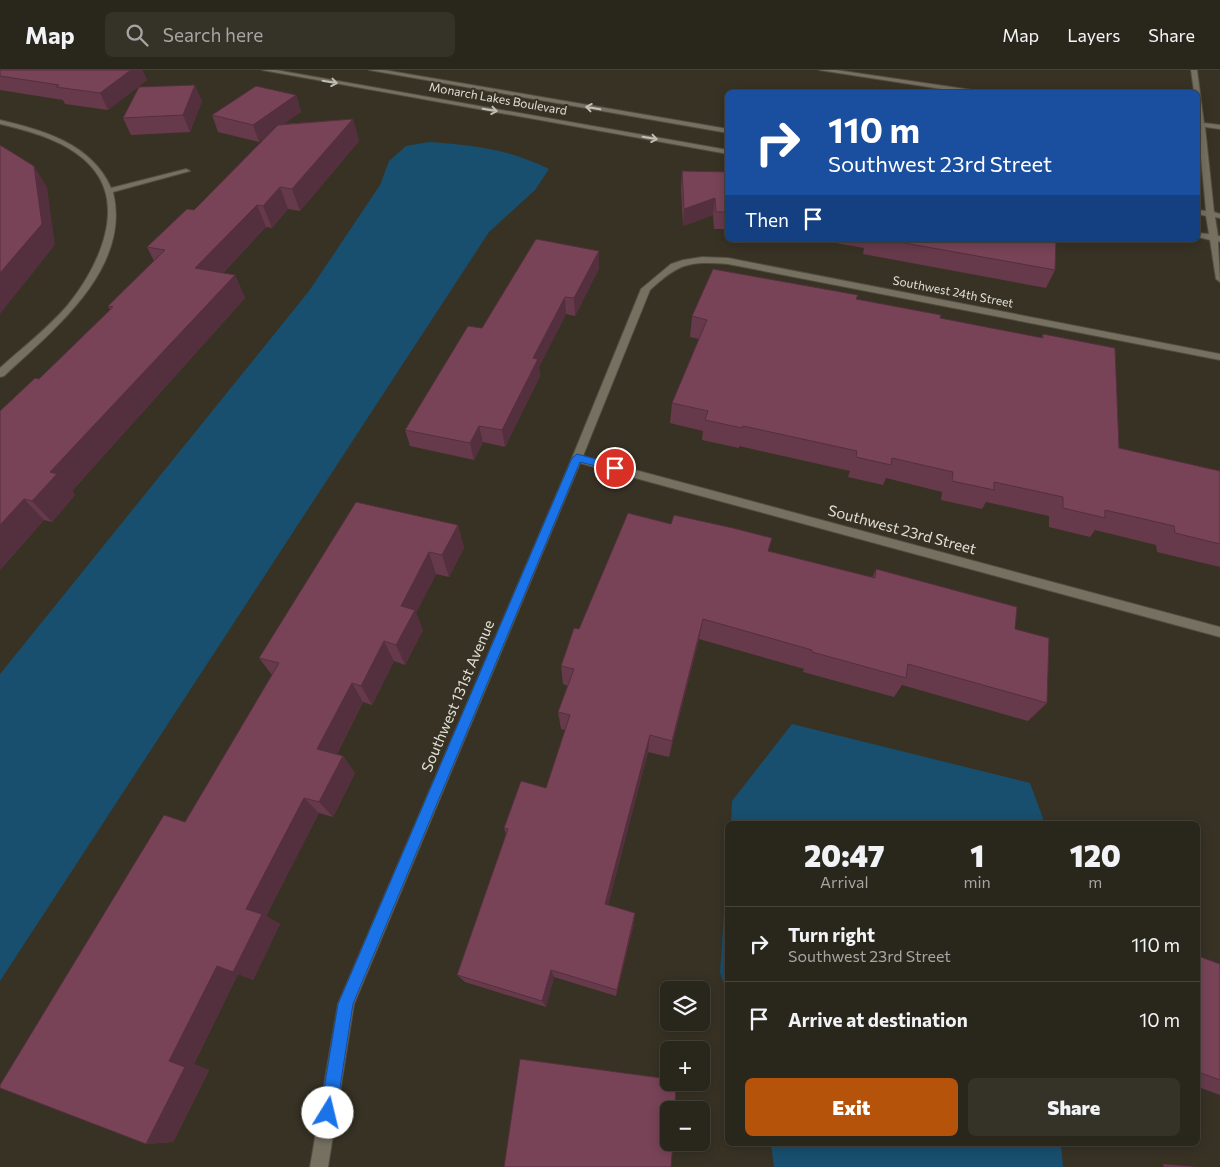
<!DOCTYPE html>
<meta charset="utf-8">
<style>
body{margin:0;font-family:Commissioner,sans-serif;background:#353228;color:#f1f3f6;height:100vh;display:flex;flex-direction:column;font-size:19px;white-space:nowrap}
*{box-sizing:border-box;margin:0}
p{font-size:16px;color:#a5a5a3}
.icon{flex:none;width:28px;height:28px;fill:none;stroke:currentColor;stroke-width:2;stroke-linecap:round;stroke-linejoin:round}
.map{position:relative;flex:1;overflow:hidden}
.details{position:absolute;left:725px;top:751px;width:475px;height:325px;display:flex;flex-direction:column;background:#29261b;border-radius:8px;box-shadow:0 2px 12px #0003,0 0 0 1px #45433a}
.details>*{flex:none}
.hud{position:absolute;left:725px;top:20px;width:475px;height:152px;border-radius:8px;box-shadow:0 2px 12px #0003,0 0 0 1px #45433a;background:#1a4fa0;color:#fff;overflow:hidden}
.tools{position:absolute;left:660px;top:911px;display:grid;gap:10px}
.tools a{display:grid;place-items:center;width:50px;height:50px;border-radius:8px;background:#29261b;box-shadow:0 2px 12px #0003,0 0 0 1px #45433a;font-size:25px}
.pin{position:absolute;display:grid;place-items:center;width:42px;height:42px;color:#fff;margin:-21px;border:2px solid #fff;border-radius:50%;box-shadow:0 1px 5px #0007}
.me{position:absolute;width:55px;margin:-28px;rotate:9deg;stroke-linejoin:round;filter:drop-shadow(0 0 4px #0008)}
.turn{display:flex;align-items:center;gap:18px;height:105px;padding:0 20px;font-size:22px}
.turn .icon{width:65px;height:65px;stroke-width:2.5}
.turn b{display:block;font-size:35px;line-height:42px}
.then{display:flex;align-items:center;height:48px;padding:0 20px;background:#0003;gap:10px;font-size:19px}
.eta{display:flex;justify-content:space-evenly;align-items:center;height:85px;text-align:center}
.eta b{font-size:30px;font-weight:800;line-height:35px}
.primary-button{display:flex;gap:10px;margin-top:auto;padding:10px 20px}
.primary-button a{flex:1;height:58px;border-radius:8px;background:#b45309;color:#fff;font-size:20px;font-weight:800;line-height:58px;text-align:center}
.primary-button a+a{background:#353228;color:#f1f3f6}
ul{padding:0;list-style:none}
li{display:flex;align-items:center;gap:15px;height:75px;padding:0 20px;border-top:1px solid #45433a}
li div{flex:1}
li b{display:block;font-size:19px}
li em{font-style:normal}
header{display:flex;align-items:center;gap:30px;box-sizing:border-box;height:70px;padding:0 25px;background:#29261b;border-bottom:1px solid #45433a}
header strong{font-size:24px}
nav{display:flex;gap:28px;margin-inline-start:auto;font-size:18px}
.search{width:350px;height:45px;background:#353228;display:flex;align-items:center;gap:12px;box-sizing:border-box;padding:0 18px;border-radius:8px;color:#a5a5a3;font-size:19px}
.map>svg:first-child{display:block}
.water{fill:#184f6e}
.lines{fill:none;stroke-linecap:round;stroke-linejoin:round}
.minor-casing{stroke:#514d41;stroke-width:2}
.minor{fill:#757060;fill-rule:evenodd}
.wall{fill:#673a4b}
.shaded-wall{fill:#542f3d}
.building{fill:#784357;stroke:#542f3d}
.oneway{stroke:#c1beb3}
.route{fill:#1a73e8;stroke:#114b97}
.labels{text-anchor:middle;stroke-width:4;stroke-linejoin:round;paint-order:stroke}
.far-street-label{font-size:12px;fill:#e1dfd6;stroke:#373224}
.street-label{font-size:15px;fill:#e1dfd6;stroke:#373224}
</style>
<header>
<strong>Map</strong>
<div class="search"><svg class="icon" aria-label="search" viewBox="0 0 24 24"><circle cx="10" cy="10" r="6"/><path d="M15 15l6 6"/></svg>Search here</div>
<nav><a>Map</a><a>Layers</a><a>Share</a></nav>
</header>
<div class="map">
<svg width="1220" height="1097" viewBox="0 0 1220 1097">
<rect width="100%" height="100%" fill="#373224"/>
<g class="water">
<path d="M429,72C474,75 508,79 549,99L535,120L489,162L0,911V604L309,221L380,115L389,91L406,76Z"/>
<polygon points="792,654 1030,713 1045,754 731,754 732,731"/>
<polygon points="727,797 728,923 727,923 720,903"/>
<polygon points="771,1074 1061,1074 1063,1097 774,1097"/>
</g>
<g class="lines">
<g class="minor-casing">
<g id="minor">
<polygon points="262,0 276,0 728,80 728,84"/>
<polygon points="369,0 384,0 728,59 728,63"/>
<polygon points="819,0 836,0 972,20 975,22 961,22"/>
<polygon points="1191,0 1197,0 1204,53 1220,55 1220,59 1205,57 1214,142 1220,144 1220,148 1215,147 1218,166 1220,166 1220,172 1218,171 1220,212 1216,209 1210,170 1198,167 1198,163 1209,164 1206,146 1198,144 1198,140 1206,141 1198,56 1198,22 1194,22"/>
<path d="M0,50C43,60 92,74 111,118L186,99L190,101L113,122C132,199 52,261 4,306L0,307V298C22,278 47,259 67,236C94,203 123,148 99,107C79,74 34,62 0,54Z"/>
<path d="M702,187L728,188L1220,284V290L728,194C689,191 679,193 650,220L583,386L1220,557V567L580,393L354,934L328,1097H310L338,934L572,388L641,219L671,194L683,190Z"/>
</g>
</g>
<use href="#minor" class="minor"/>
</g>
<g class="wall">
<polygon points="0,0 142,0 147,10 108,40 65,34 63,30 0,20"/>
<polygon points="296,25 301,42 283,54 353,49 359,71 300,141 288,139 272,158 266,157 223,203 235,205 245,228 72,421 75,425 52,452 44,450 0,500 0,341 39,309 110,240 108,236 154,191 147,177 194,140 266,67 259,72 218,62 212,45"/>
<polygon points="202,31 190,62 131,65 123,48"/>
<polygon points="682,101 728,102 728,159 714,159 713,145 683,156 681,118"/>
<polygon points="818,170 1056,170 1055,200 1046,218 863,184 864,178"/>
<polygon points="599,198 575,246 566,244 539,297 540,306 505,377 483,372 474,390 410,376 405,360 482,258"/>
<polygon points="856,229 940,248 1041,268 1043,264 1119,378 1220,401 1220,497 1157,482 1156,475 1095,460 1090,467 1049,457 1049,446 986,432 982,439 941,430 942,422 886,408 883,415 848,407 850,401 739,376 739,378 702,370 703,361 670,353 672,333 699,269 690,267 692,246"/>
<polygon points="458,455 464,478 449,507 436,504 416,543 423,560 405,595 394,591 372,635 363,632 337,684 343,686 355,703 333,747 319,743 266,846 280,854 253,910 238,904 194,994 209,1000 173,1072 146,1074 185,752 272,605 259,588"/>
<polygon points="768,481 872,508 876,499 1015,559 1047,633 1028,651 902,615 894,627 803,602 804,599 699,569 669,687 648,682 608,835 634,853 616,926 554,907 546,937 465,912 457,905 506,764 504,758 546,718 565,660 561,659 558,642 568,616 563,614 561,596 579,559"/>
<polygon points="1198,886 1220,894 1220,1025 1198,1017"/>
<polygon points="1163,1094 1198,1097 1164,1097"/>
</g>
<g class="shaded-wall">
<polygon points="131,0 142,0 147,10 108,40 100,23"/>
<polygon points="195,15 202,31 190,62 183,45"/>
<polygon points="296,25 301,42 259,72 253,55"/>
<polygon points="353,49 359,71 300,141 292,119"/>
<polygon points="34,96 47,117 55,175 0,244 0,203"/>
<polygon points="280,117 288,139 272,158 263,136"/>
<polygon points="715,128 713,145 683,156 684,139"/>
<polygon points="257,135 266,157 206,220 195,198"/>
<polygon points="599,181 599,198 575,246 574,228"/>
<polygon points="235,205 245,228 72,421 75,425 52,452 32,431 50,402"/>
<polygon points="565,227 566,244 539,297 540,306 505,377 502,360 533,288"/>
<polygon points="479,356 483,372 474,390 470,373"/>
<polygon points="24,429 44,450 0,500 0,455"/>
<polygon points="458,455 464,478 449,507 442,485"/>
<polygon points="429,482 436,504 416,543 423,560 405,595 396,575 401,536"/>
<polygon points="703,549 699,569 669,687 672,671"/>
<polygon points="384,571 394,591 372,635 361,616"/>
<polygon points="352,613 363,632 331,696 317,679"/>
<polygon points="650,665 648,682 605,845 605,834"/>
<polygon points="343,686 355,703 333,747 319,732"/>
<polygon points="304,728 319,743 266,846 280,854 253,910 233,902 246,839"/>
<polygon points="635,843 634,853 616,926 617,920"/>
<polygon points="217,896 238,904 194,994 209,1000 173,1072 146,1074 169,991"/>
<polygon points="551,900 554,907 546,937 542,931"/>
</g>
<g class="building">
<polygon points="0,0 131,0 100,23 56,17 59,15 0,6"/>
<polygon points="195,15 183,45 123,48 139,17"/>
<polygon points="256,16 296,25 253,55 212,45"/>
<polygon points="353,49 292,119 280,117 263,136 257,135 195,198 235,205 50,402 57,404 32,431 24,429 0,455 0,341 35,308 39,309 113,237 108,236 165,180 147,177 187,139 194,140 278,55"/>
<polygon points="0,75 34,96 42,154 0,203"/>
<polygon points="682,101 728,102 728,142 716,142 715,128 684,139"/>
<polygon points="536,169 599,181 574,228 565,227 533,288 538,289 502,360 479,356 470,373 405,360 468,256 482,258"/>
<polygon points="888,170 1056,170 1055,200"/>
<polygon points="713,199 858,225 856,229 941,245 940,248 1043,268 1043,264 1115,278 1119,378 1220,401 1220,474 1175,463 1174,456 1105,440 1105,448 1063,438 1063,427 994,412 994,420 952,411 953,402 892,388 891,395 856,387 857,381 743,356 742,358 705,350 708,341 672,333 707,250 692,246"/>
<polygon points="356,432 458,455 442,485 429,482 401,536 415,540 396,575 384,571 361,616 352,613 317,679 343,686 319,732 304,728 246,839 262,844 233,902 217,896 169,991 185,997 146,1074 0,1018 0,1015 164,745 185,752 279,593 259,588"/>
<polygon points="628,443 671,454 674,445 733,458 772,468 768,481 875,508 876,499 1017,537 1015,559 1049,568 1047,633 908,594 906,608 812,582 812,580 703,549 672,671 650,665 605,834 635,843 617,920 551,900 542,931 457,905 508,759 504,758 521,711 546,718 570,645 558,642 574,599 561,596 574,558 579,559"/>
<polygon points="1198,886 1220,894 1220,1010 1198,1002"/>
<polygon points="520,989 669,1009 669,1012 676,1012 675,1040 669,1040 669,1072 673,1072 671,1097 504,1097"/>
</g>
<defs><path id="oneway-shaft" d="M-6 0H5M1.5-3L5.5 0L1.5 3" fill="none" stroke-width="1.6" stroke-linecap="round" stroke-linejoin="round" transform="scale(1.25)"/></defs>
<g class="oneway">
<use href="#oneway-shaft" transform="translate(330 12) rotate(10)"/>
<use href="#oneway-shaft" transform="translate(593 38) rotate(-170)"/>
<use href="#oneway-shaft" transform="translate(490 40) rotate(10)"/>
<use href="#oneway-shaft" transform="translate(650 68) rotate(10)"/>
</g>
<polygon class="route" points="577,384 618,395 620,398 615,401 580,392 353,934 336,1043 334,1048 328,1051 322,1048 320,1043 338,934 572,388"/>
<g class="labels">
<g class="far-street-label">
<text transform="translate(498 29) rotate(10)" y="4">Monarch Lakes Boulevard</text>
<text transform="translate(953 222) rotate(11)" y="4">Southwest 24th Street</text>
</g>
<g class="street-label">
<text transform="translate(902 460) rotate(15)" y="5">Southwest 23rd Street</text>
<text transform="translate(458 626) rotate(-67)" y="5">Southwest 131st Avenue</text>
</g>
</g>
</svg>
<div class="tools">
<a><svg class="icon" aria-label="layers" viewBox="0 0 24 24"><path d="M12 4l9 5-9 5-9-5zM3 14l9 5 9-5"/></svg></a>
<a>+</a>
<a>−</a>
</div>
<div class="pin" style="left:615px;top:398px;background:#d93025"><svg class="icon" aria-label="arrive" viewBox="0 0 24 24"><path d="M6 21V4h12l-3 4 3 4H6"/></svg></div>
<svg class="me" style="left:328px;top:1043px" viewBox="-20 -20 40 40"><circle r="19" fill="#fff"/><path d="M0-13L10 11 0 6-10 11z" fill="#1a73e8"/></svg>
<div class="hud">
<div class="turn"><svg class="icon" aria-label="right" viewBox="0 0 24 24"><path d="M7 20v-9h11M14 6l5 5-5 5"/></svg><div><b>110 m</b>Southwest 23rd Street</div></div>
<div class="then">Then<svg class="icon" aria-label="arrive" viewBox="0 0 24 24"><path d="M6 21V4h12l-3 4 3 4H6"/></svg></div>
</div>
<section class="details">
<div class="eta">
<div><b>20:47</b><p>Arrival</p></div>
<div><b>1</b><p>min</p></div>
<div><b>120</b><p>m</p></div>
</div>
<ul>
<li><svg class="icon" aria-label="right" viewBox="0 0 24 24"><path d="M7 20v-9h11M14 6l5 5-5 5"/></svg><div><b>Turn right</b><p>Southwest 23rd Street</p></div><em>110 m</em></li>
<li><svg class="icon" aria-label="arrive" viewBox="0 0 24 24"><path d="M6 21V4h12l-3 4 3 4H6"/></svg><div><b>Arrive at destination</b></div><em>10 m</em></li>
</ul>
<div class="primary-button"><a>Exit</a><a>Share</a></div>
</section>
</div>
